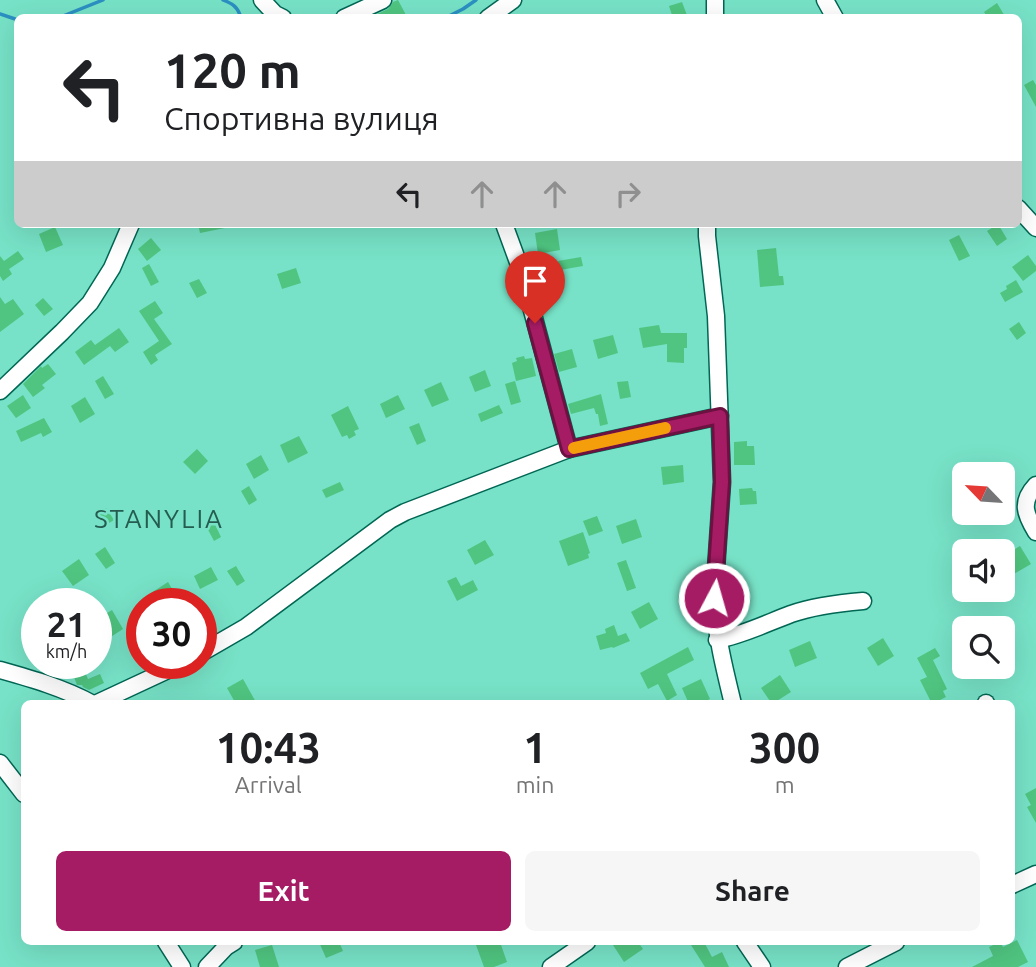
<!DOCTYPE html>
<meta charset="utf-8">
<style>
body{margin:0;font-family:Ubuntu,sans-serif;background:#f6f6f6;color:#202124;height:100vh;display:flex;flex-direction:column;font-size:26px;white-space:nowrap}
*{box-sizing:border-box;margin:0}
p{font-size:23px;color:#757577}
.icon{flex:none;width:38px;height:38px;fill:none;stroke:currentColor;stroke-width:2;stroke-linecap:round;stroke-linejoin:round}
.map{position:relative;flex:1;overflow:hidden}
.details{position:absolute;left:21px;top:700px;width:994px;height:245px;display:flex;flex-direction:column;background:#fff;border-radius:10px;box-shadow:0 7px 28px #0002}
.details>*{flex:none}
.top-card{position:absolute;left:14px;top:14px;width:1008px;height:214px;border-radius:10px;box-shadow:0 7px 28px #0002;background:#fff;color:#202124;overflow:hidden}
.needle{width:46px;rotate:295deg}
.buttons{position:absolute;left:952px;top:462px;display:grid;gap:14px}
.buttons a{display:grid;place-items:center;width:63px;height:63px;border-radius:10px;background:#fff;box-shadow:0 7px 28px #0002;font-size:35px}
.speed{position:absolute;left:21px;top:588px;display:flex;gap:14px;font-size:35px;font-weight:700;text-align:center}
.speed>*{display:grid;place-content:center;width:91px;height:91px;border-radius:50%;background:#fff;box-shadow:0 7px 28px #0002;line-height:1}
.speed small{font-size:18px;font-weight:400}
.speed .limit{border:10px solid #d22;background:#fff;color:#111}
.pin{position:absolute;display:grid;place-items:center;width:60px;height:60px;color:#fff;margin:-72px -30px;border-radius:50% 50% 50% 0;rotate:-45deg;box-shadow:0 0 7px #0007}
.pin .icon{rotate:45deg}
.me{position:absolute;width:77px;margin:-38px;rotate:6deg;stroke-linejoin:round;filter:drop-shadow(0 0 5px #0008)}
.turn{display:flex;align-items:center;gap:24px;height:147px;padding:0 35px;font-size:32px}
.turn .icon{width:91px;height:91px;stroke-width:2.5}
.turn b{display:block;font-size:49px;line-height:60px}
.lanes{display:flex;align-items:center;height:66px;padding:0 35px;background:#0003;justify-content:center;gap:35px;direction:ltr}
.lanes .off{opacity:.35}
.eta{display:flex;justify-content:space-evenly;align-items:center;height:119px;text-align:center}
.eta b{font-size:42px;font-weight:700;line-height:49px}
.primary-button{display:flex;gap:14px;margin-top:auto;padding:14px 35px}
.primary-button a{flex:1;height:80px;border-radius:10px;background:#a51b64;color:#fff;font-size:28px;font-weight:700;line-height:80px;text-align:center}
.primary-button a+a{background:#f6f6f6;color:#202124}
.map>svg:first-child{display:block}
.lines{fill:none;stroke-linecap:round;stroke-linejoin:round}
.stream{stroke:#2b90c2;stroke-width:3.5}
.building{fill:#50c581}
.minor-casing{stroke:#016654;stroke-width:19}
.minor{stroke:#fff;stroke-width:16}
.route-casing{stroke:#6b1241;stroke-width:18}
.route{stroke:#a51b64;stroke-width:12}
.slow{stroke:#f59e0b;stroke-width:12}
.labels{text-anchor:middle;stroke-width:5;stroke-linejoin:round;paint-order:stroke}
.quarter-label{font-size:26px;letter-spacing:2px;fill:#245d50;stroke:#77e2c7}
</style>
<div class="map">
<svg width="1036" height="967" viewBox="0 0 1036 967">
<rect width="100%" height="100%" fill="#77e2c7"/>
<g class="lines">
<g class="stream">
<path d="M223,0C233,4 238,7 241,18"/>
<polyline points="0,14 18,20"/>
<polyline points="58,18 103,0"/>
<polyline points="445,18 463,9 476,0"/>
</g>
</g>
<g class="building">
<polygon points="398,0 406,15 402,18 377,18 375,15 388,9 393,2"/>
<polygon points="682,2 688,18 673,18 669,6"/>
<polygon points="997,3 1006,18 988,18 984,12"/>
<polygon points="1033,80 1036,85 1036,107 1024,85"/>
<polygon points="198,224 225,224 225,228 200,233"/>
<polygon points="998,224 1007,239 997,246 987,231"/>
<polygon points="55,227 63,245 46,252 39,234"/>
<polygon points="557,229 560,250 538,254 535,233"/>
<polygon points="959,235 970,256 959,261 949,240"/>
<polygon points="151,238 161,250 147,261 138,249"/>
<polygon points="776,248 779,276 783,276 784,285 760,287 757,250"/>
<polygon points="18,251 24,259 9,269 12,274 3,281 0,276 0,256 4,261"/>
<polygon points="1028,255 1036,266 1036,271 1023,281 1012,267"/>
<polygon points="581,257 583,266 560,270 558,261"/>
<polygon points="149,264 159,282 151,286 142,268"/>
<polygon points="296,268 301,283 282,289 277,274"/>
<polygon points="199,279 207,293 197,298 189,283"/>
<polygon points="1016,280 1023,292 1005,302 1000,293 1007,289 1006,286"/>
<polygon points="0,297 5,304 13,299 24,314 0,332"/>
<polygon points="43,298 53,309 44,316 35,305"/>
<polygon points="155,301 163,313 154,319 172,344 155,355 158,360 151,365 143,352 159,341 139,311"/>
<polygon points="1019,322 1026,333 1017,340 1009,329"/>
<polygon points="659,325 661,333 687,333 687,348 684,348 684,363 667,362 667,344 643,348 639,328"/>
<polygon points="119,328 129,342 115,352 110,346 84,365 75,352 91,340 95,345"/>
<polygon points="613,335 618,353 598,359 593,340"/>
<polygon points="572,349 577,367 559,372 554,354"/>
<polygon points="524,356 525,359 532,358 536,376 516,381 512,363 517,361 516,358"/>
<polygon points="48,364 56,374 42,385 45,388 33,397 23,384 41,366 42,368"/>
<polygon points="485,370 491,386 475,392 469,377"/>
<polygon points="103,376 114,394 105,399 95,381"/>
<polygon points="515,381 521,402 511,405 505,384"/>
<polygon points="628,381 631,397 620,399 617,382"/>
<polygon points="441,382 449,400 432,407 424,390"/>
<polygon points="601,394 608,424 600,426 598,414 596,414 594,408 571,414 568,404"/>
<polygon points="23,395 31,408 16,418 7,406"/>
<polygon points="398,395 405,409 386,418 380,404"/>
<polygon points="85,397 95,414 80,423 71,406"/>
<polygon points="499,405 503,413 481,422 478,414"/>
<polygon points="348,406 359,429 354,431 356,435 349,439 347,435 342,437 331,415"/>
<polygon points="44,418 52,432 43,437 41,433 21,442 16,431"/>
<polygon points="419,423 426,441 417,445 409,427"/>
<polygon points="299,436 308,453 288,463 280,445"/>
<polygon points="747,441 747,446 754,446 755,465 734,465 734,442"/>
<polygon points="197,449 208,461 195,474 183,462"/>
<polygon points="261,455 269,470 254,479 246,464"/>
<polygon points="683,465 684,482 663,485 661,467"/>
<polygon points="340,482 344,490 326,498 322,490"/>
<polygon points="249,486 257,500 249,505 241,491"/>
<polygon points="752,488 753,491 756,491 757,504 740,505 739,489"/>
<polygon points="106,508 114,520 104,526 96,514"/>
<polygon points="597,516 603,531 589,536 583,521"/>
<polygon points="636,519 642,537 622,544 616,526"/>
<polygon points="213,520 221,537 214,541 205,524"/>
<polygon points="583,532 590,553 588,554 589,558 568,566 559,541"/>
<polygon points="485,540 494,555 475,565 467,550"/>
<polygon points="1020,546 1031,564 1012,575 1003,556"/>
<polygon points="105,547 115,563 106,569 95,554"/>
<polygon points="79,559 89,575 73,586 62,571"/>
<polygon points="626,560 636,588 627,591 617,563"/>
<polygon points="236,566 245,581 237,586 227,571"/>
<polygon points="211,567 218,580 200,589 194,576"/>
<polygon points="456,577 461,586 473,580 478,590 457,601 447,581"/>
<polygon points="168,582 177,597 166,604 158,604 151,593"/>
<polygon points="649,602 658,619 640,629 631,612"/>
<polygon points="112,610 123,629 106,640 96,624 96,620"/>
<polygon points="614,625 618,636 626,633 630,641 613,648 612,647 600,650 596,636 606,633 605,629"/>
<polygon points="883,638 894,656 878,666 867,648"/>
<polygon points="810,641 817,658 795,667 789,650"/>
<polygon points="688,647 694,660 667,674 677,695 667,701 658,684 648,689 640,673"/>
<polygon points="935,648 940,656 933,660 947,689 943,691 946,697 932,704 920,680 927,677 917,658"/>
<polygon points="85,672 88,679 100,674 104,683 89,690 83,687 82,685 77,685 74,677"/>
<polygon points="780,675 791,692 772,704 761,688"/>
<polygon points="243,679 257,704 236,704 227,688"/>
<polygon points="701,679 710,699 700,704 689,704 682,688"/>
<polygon points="1036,788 1036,823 1027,807 1031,805 1025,794"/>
<polygon points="1017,940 1028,962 1018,967 972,967 993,956 989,947 1000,942 1003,947"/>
<polygon points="319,942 339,942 343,951 326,958"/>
<polygon points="486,942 500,942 507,962 494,967 484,967 476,945"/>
<polygon points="619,942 638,942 643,949 624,962 613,945"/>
<polygon points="698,942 704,942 712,957 722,952 729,967 705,967 691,945"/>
<polygon points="272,945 279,967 260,967 255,950"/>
</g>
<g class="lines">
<g class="minor-casing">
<g id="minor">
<polyline points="262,0 275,14 283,18"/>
<polyline points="715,0 715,18"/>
<polyline points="825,0 835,18"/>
<polyline points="344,18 383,0"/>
<polyline points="488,18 513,0"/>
<polyline points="1018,208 1036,228"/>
<polyline points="504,224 522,273 569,449"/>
<path d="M707,224V236L716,316L722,482L714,598C716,635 724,667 733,704"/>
<polyline points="0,391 62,332 90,303 112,268 131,224"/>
<path d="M1036,485C1020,502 1025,514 1036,532"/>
<path d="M717,640C743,635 767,623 791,614C814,606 839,603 863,601"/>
<polyline points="201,653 246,627 390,520 405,512 569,449 720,416"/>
<path d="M0,670C32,679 64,688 93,704"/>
<polyline points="986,703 986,704"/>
<polyline points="95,704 183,663"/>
<polyline points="0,763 24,794"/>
<polyline points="1012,885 1036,874"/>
<polyline points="166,942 182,967"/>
<polyline points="745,942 762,967"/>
<polyline points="207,967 226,947 234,942"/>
<polyline points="551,967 587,942"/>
<polyline points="847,967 896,942"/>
</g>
</g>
<use href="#minor" class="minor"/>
</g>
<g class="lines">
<g class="route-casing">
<polyline id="route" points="535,323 569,449 720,416 722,482 714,598"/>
</g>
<use href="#route" class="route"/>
<polyline class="slow" points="574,448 665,428"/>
</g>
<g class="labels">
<g class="quarter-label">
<text x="159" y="528">STANYLIA</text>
</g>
</g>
</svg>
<div class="buttons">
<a><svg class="needle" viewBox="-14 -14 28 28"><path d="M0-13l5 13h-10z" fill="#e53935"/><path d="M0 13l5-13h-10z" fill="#757577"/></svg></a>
<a><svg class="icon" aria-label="sound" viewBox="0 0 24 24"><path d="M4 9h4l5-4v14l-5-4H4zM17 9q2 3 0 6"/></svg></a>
<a><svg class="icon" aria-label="search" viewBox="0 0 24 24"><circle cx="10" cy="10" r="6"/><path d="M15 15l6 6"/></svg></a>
</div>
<div class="speed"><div>21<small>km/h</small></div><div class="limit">30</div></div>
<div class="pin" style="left:535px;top:323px;background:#d93025"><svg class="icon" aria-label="arrive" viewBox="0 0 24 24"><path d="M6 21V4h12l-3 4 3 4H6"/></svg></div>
<svg class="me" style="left:714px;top:598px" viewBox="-20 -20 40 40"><circle r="17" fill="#a51b64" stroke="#fff" stroke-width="3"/><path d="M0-11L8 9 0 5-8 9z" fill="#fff"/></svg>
<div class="top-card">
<div class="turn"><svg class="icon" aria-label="left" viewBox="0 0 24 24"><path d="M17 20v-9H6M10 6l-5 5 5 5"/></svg><div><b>120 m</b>Спортивна вулиця</div></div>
<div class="lanes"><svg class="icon" aria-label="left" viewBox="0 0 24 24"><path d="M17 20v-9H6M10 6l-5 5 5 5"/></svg><svg class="icon off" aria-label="ahead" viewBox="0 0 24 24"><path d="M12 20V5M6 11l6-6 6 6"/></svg><svg class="icon off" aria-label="ahead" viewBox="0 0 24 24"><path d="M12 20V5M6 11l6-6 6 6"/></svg><svg class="icon off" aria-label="right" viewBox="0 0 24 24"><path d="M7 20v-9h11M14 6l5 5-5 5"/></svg></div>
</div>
<section class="details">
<div class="eta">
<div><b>10:43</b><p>Arrival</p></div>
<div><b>1</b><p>min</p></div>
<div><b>300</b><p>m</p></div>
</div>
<div class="primary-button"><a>Exit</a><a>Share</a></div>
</section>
</div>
